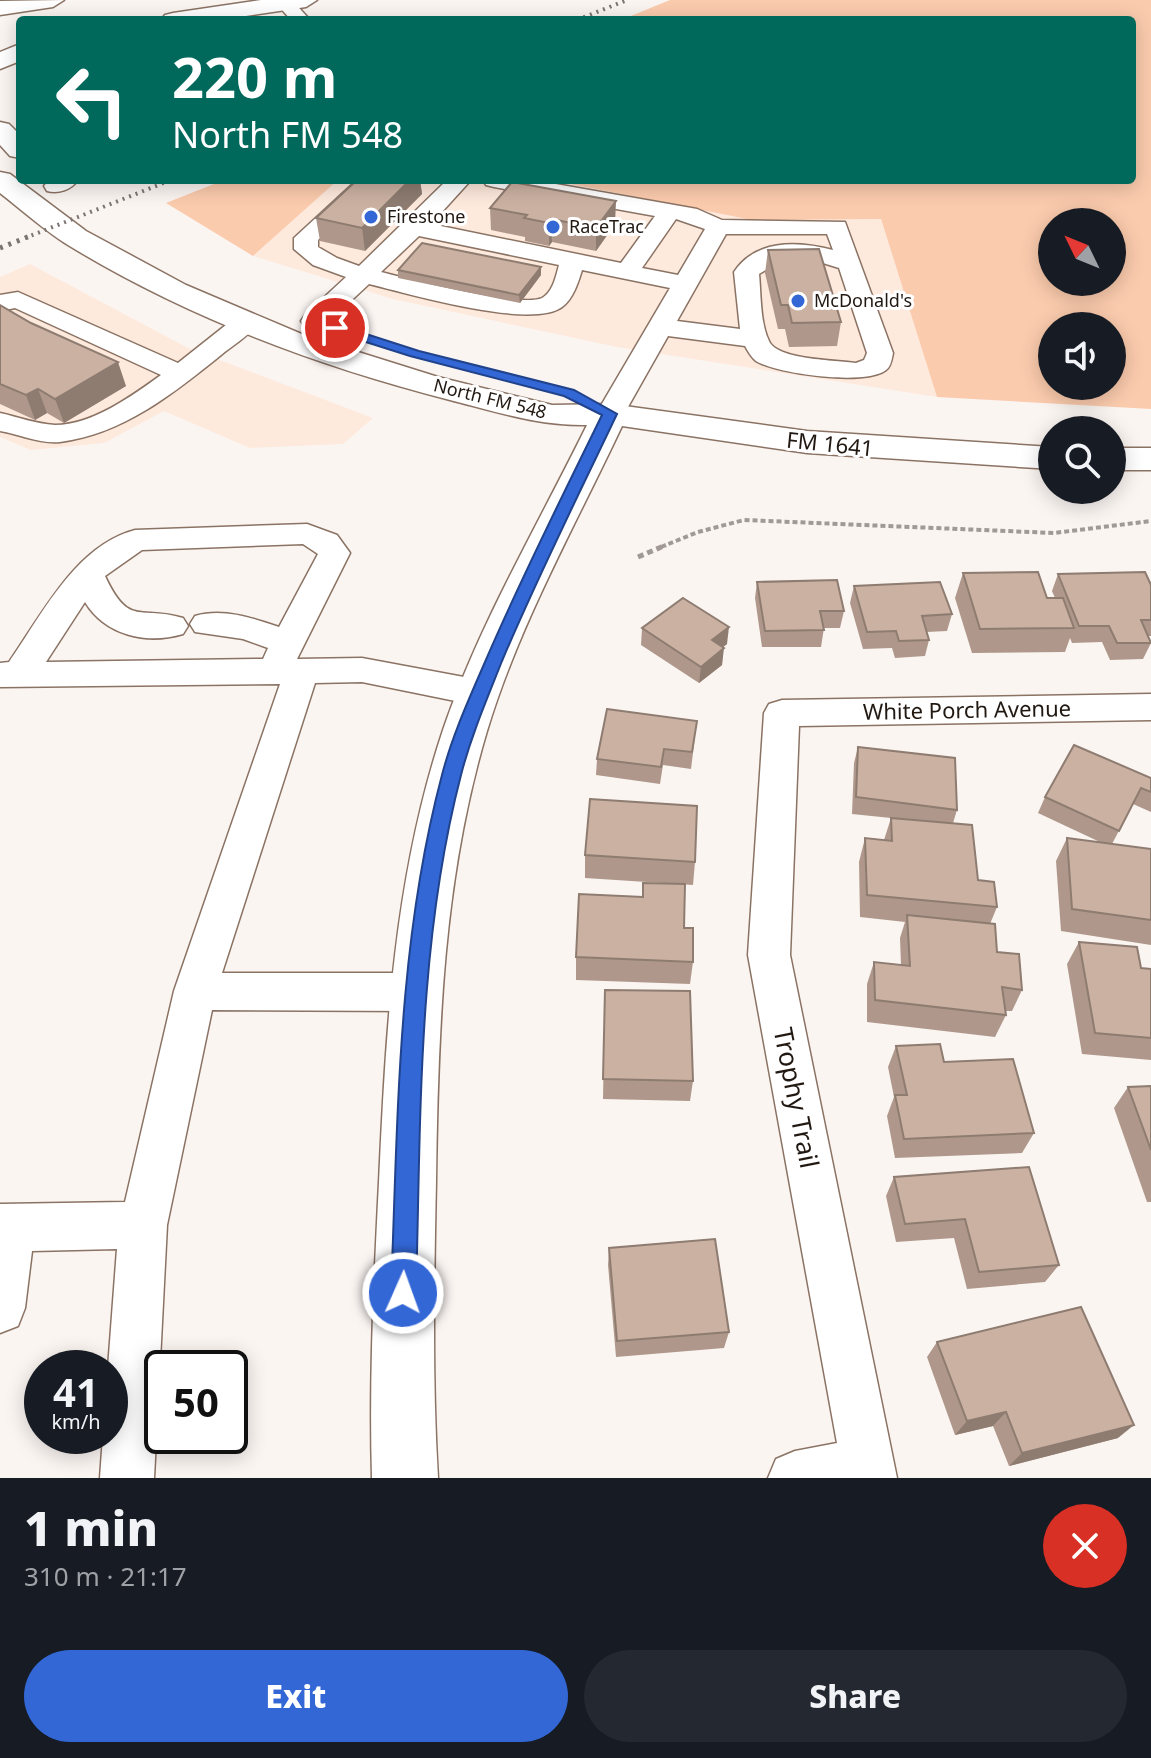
<!DOCTYPE html>
<meta charset="utf-8">
<style>
body{margin:0;font-family:"Noto Sans",sans-serif;background:#242831;color:#f1f3f6;height:100vh;display:flex;flex-direction:column;font-size:30px;white-space:nowrap}
*{box-sizing:border-box;margin:0}
p{font-size:26px;color:#9ea1a6}
.icon{flex:none;width:44px;height:44px;fill:none;stroke:currentColor;stroke-width:2;stroke-linecap:round;stroke-linejoin:round}
.map{position:relative;height:1478px;overflow:hidden}
.side{display:flex;flex-direction:column;background:#171b24;flex:1}
.side>*{flex:none}
.top-card{position:absolute;left:16px;top:16px;width:1120px;height:168px;border-radius:8px;box-shadow:0 4px 20px #0003;background:#00695c;color:#fff;overflow:hidden}
.needle{width:52px;rotate:313deg}
.controls{position:absolute;left:1038px;top:208px;display:grid;gap:16px}
.controls a{display:grid;place-items:center;width:88px;height:88px;border-radius:50%;background:#171b24;box-shadow:0 4px 20px #0003;font-size:40px}
.speed{position:absolute;left:24px;top:1350px;display:flex;gap:16px;font-size:40px;font-weight:700;text-align:center}
.speed>*{display:grid;place-content:center;width:104px;height:104px;border-radius:50%;background:#171b24;box-shadow:0 4px 20px #0003;line-height:1}
.speed small{font-size:20px;font-weight:400}
.speed .limit{border:4px solid #111;border-radius:12px;background:#fff;color:#111}
.pin{position:absolute;display:grid;place-items:center;width:68px;height:68px;color:#fff;margin:-34px;border:4px solid #fff;border-radius:50%;box-shadow:0 2px 8px #0007}
.me{position:absolute;width:88px;margin:-44px;rotate:2deg;stroke-linejoin:round;filter:drop-shadow(0 0 6px #0008)}
.turn{display:flex;align-items:center;gap:28px;height:168px;padding:0 24px;font-size:36px}
.turn .icon{width:104px;height:104px;stroke-width:2.5}
.turn b{display:block;font-size:56px;line-height:68px}
.round{display:grid;place-items:center;flex:none;width:84px;height:84px;border-radius:42px;background:#242831}
.overview{display:flex;align-items:center;justify-content:space-between;height:136px;padding:0 24px}
h1{font-size:48px;font-weight:800;line-height:60px}
.action{display:flex;gap:16px;margin-top:auto;padding:16px 24px}
.action a{flex:1;height:92px;border-radius:48px;background:#3367d6;color:#fff;font-size:32px;font-weight:800;line-height:92px;text-align:center}
.action a+a{background:#242831;color:#f1f3f6}
.map>svg:first-child{display:block}
.built{fill:#fee9dd}
.green{fill:#fbcbad;fill-rule:evenodd}
.lines{fill:none;stroke-linecap:round;stroke-linejoin:round}
.minor-casing{stroke:#8b7364;stroke-width:3}
.major-casing{stroke:#8b7364;stroke-width:3}
.highway-casing{stroke:#8b7364;stroke-width:3}
.path-far1{stroke:#a09995;stroke-width:4;stroke-dasharray:5 3;stroke-linecap:butt}
.path{stroke:#a09995;stroke-width:5;stroke-dasharray:6 4;stroke-linecap:butt}
.minor{fill:#fff;fill-rule:evenodd}
.major{fill:#fff;fill-rule:evenodd}
.highway{fill:#fff;fill-rule:evenodd}
.rail-far1{stroke:#7d7571;stroke-width:4;stroke-dasharray:2 5;stroke-linecap:butt}
.rail{stroke:#7d7571;stroke-width:5;stroke-dasharray:3 6;stroke-linecap:butt}
.wall{fill:#af988b}
.shaded-wall{fill:#8e7c71}
.building{fill:#cbb1a2;stroke:#8e7c71;stroke-width:2}
.route{fill:#3367d6;stroke:#21438b;stroke-width:2}
.poi-dot{fill:#3367d6;stroke:#fff;stroke-width:3}
.labels{text-anchor:middle;stroke-width:6;stroke-linejoin:round;paint-order:stroke}
.far-poi-label{font-size:18px;fill:#211812;stroke:#fff;text-anchor:start}
.far-street-label{font-size:18px;fill:#211812;stroke:#fff}
.street-label{font-size:22px;fill:#211812;stroke:#fff}
.near-street-label{font-size:26px;fill:#211812;stroke:#fff}
</style>
<div class="map">
<svg width="1151" height="1478" viewBox="0 0 1151 1478">
<rect width="100%" height="100%" fill="#fbf5f2"/>
<g class="built">
<polygon points="338,180 551,180 752,220 881,219 937,397 617,347 393,299 253,256"/>
<polygon points="30,264 188,348 373,418 343,444 250,448 164,411 104,443 31,450 0,437 0,277"/>
</g>
<g class="green">
<path d="M670,0H1151V409L937,397L881,219L752,220L551,180H1132V20H621ZM1052,222H1112V282H1052ZM1052,326H1112V386H1052Z"/>
<polygon points="224,180 338,180 253,256 166,203"/>
</g>
<g class="lines">
<g class="minor-casing">
<g id="minor">
<polygon points="278,0 292,0 310,20 291,20 276,3"/>
<path d="M78,180C71,190 58,194 47,191L44,186L49,180Z"/>
<path d="M357,180H381L318,240V247L337,258L359,266L447,180H471L431,224L621,263L655,216L494,187L486,185L483,180H533L697,209L722,220L845,222L893,353C892,358 891,367 886,370C866,386 777,374 756,361C751,357 748,351 745,346L668,336L624,414L620,420L610,422L600,420L596,414L670,288L582,270C578,283 573,299 562,307C531,330 406,293 369,284L323,327H305L301,321L305,315L346,277L313,265L294,249V238ZM676,219L705,229L678,275L642,268ZM726,234H827L833,250C798,241 756,239 734,272L740,329L677,321ZM419,236L559,265C556,276 553,292 542,298C521,308 408,279 381,272ZM783,259H810L839,268L867,353L864,360L856,363C836,360 777,360 769,341C760,323 761,294 759,274Z"/>
<path d="M18,292L178,363L236,317H254L258,323C249,336 233,345 221,355C174,393 123,434 60,442C40,444 19,434 0,431V413C18,417 36,424 55,425C92,425 132,396 161,375L15,308L0,311V295Z"/>
<path d="M307,524L337,535L350,553L297,659L362,658L480,680L492,684L497,693L492,702L480,706L362,682L315,683L222,973H415L430,979L436,992L430,1005L415,1011L212,1010L167,1225L154,1478H100L103,1436H110L108,1368L117,1249L32,1251L25,1308L18,1326L0,1333V1204L125,1202L174,991L280,684L0,687V663L9,662C42,615 75,546 135,530ZM303,544L318,554L279,627C253,618 223,608 195,616L190,624L195,632L243,639L268,648L263,659L46,662L85,602C105,635 146,645 183,634L188,626L183,618C140,605 129,628 105,576L142,550Z"/>
<polygon points="1151,694 1151,720 799,726 790,955 897,1478 768,1478 776,1459 795,1451 837,1443 748,955 764,713 769,704 782,700"/>
</g>
</g>
<g class="major-casing">
<g id="major">
<polygon points="261,0 317,0 306,7 219,20 161,20 165,15 173,13"/>
<polygon points="20,44 20,61 0,69 0,52"/>
<polygon points="0,122 9,124 20,135 20,158 10,156 0,145"/>
<path d="M0,172L10,174L86,231L186,285L304,335L438,377L552,405L610,404L807,431L1052,447V469L807,453L622,426C575,526 519,625 487,731C443,878 438,1029 436,1181C434,1280 432,1379 438,1478H372C369,1379 374,1281 379,1182C386,1029 394,877 443,730C479,624 538,525 587,425C539,426 497,412 450,400C317,366 186,317 68,245C44,230 22,210 0,193Z"/>
<rect x="1112" y="448" width="39" height="22"/>
</g>
</g>
<g class="highway-casing">
<polygon id="highway" points="64,0 53,7 0,15 0,1"/>
</g>
<polyline class="path-far1" points="661,547 698,532 744,520 1054,533 1151,521"/>
<polyline class="path" points="638,557 666,545"/>
<use href="#minor" class="minor"/>
<use href="#major" class="major"/>
<use href="#highway" class="highway"/>
<g class="rail-far1">
<polyline points="577,20 627,0"/>
<polyline points="25,238 171,180"/>
</g>
<polyline class="rail" points="0,248 30,236"/>
</g>
<g class="wall">
<polygon points="357,180 420,180 422,194 365,251 320,241 316,218"/>
<polygon points="490,208 615,224 596,251 552,242 549,246 525,241 525,237 491,230"/>
<polygon points="768,250 841,322 837,346 789,347 785,329 778,329 765,273"/>
<polygon points="398,270 541,275 520,303 398,278"/>
<polygon points="0,305 126,386 64,423 47,413 35,420 0,404"/>
<polygon points="963,573 1047,598 1055,598 1052,591 1058,574 1151,585 1151,636 1148,636 1151,643 1143,659 1110,660 1102,642 1072,643 1070,638 1065,652 972,653 955,598"/>
<polygon points="757,582 844,611 840,628 824,628 821,647 762,647 755,598"/>
<polygon points="854,586 952,614 947,631 927,632 929,640 925,656 895,658 892,648 863,649 850,603"/>
<polygon points="642,628 727,644 723,647 722,665 699,683 641,645"/>
<polygon points="695,737 691,769 663,765 660,784 596,775 597,759"/>
<polygon points="858,747 957,810 953,823 978,880 997,907 990,924 997,952 1022,990 1012,1011 1005,1011 1006,1015 995,1037 867,1022 867,984 874,962 901,965 900,938 905,922 860,917 859,862 865,838 884,840 891,818 852,814 854,763"/>
<polygon points="1151,778 1151,812 1133,804 1112,844 1151,849 1151,945 1061,931 1056,861 1067,838 1102,843 1038,813 1045,797"/>
<polygon points="585,855 695,862 693,885 585,878"/>
<polygon points="684,928 693,962 690,984 576,980 576,957"/>
<polygon points="1079,942 1141,968 1151,969 1151,1060 1082,1054 1067,964"/>
<polygon points="605,990 693,1081 690,1101 603,1099"/>
<polygon points="896,1046 944,1062 1034,1133 1022,1153 895,1158 887,1116 894,1097 888,1067"/>
<polygon points="1151,1086 1151,1202 1147,1202 1114,1108 1128,1087"/>
<polygon points="894,1177 1059,1265 1045,1282 967,1289 954,1238 896,1242 886,1196"/>
<polygon points="609,1248 729,1332 724,1348 616,1357 608,1265"/>
<polygon points="937,1342 1118,1438 1009,1466 993,1426 955,1435 927,1357"/>
</g>
<g class="shaded-wall">
<polygon points="410,180 420,180 422,194 365,251 362,228"/>
<polygon points="616,201 615,224 596,251 596,228"/>
<polygon points="551,219 552,242 549,246 549,223"/>
<polygon points="541,267 541,275 520,303 519,295"/>
<polygon points="118,362 126,386 64,423 55,399"/>
<polygon points="38,389 47,413 35,420 26,395"/>
<polygon points="729,627 727,644 710,657 712,640"/>
<polygon points="724,648 722,665 699,683 701,667"/>
<polygon points="1006,1412 993,1426 955,1435 967,1421"/>
<polygon points="1134,1425 1118,1438 1009,1466 1022,1453"/>
</g>
<g class="building">
<polygon points="357,180 410,180 362,228 316,218"/>
<polygon points="512,182 616,201 596,228 551,219 549,223 524,218 527,215 490,208"/>
<polygon points="422,243 541,267 519,295 398,270"/>
<polygon points="819,249 841,322 792,323 788,305 781,305 768,250"/>
<polygon points="0,305 31,323 118,362 55,399 38,389 26,395 0,384"/>
<polygon points="1038,572 1047,598 1063,598 1074,628 980,629 963,573"/>
<polygon points="1145,572 1151,585 1151,620 1141,620 1151,643 1117,643 1109,626 1079,626 1058,574"/>
<polygon points="837,580 844,611 820,611 824,630 765,631 757,582"/>
<polygon points="940,582 952,614 922,616 929,640 899,641 896,631 867,632 854,586"/>
<polygon points="683,598 729,627 712,640 724,648 701,667 642,628"/>
<polygon points="607,709 697,721 692,752 664,749 661,767 597,759"/>
<polygon points="1074,745 1151,778 1151,792 1141,788 1119,831 1045,797"/>
<polygon points="858,747 955,758 957,810 856,797"/>
<polygon points="590,799 697,806 695,862 585,855"/>
<polygon points="891,818 972,825 978,880 994,882 997,907 867,895 865,838 892,841"/>
<polygon points="1067,838 1151,849 1151,920 1072,909"/>
<polygon points="643,883 685,884 684,928 693,928 693,962 576,957 579,894 643,897"/>
<polygon points="907,915 995,924 997,952 1019,954 1022,990 1002,987 1006,1015 875,1000 874,962 910,966"/>
<polygon points="1079,942 1137,947 1141,968 1151,969 1151,1038 1095,1033"/>
<polygon points="605,990 690,991 693,1081 603,1079"/>
<polygon points="940,1044 944,1062 1013,1059 1034,1133 904,1139 895,1095 907,1095 896,1046"/>
<polygon points="1151,1086 1151,1150 1128,1087"/>
<polygon points="1029,1167 1059,1265 979,1272 965,1219 905,1224 894,1177"/>
<polygon points="715,1239 729,1332 617,1341 609,1248"/>
<polygon points="1081,1307 1134,1425 1022,1453 1006,1412 967,1421 937,1342"/>
</g>
<path class="route" d="M335,324L419,351L574,390L617,414C578,496 537,578 502,661C487,699 471,736 461,775C417,944 421,1120 416,1293L412,1302L403,1306L394,1302L391,1293C398,1120 397,944 442,775C452,736 469,699 485,662C521,578 562,497 602,415L564,396L410,356L331,331V326Z"/>
<g class="poi-dot">
<circle cx="371" cy="217" r="8"/>
<circle cx="553" cy="227" r="8"/>
<circle cx="798" cy="301" r="8"/>
</g>
<g class="labels">
<g class="far-poi-label">
<text x="387" y="223">Firestone</text>
<text x="569" y="233">RaceTrac</text>
<text x="814" y="307">McDonald's</text>
</g>
<g class="far-street-label">
<text transform="translate(490 399) rotate(14)" y="6">North FM 548</text>
</g>
<g class="street-label">
<text transform="translate(830 444) rotate(6)" y="8">FM 1641</text>
<text transform="translate(967 710) rotate(-1)" y="8">White Porch Avenue</text>
</g>
<g class="near-street-label">
<text transform="translate(796 1098) rotate(79)" y="9">Trophy Trail</text>
</g>
</g>
</svg>
<div class="controls">
<a><svg class="needle" viewBox="-14 -14 28 28"><path d="M0-13l5 13h-10z" fill="#e53935"/><path d="M0 13l5-13h-10z" fill="#9ea1a6"/></svg></a>
<a><svg class="icon" aria-label="sound" viewBox="0 0 24 24"><path d="M4 9h4l5-4v14l-5-4H4zM17 9q2 3 0 6"/></svg></a>
<a><svg class="icon" aria-label="search" viewBox="0 0 24 24"><circle cx="10" cy="10" r="6"/><path d="M15 15l6 6"/></svg></a>
</div>
<div class="speed"><div>41<small>km/h</small></div><div class="limit">50</div></div>
<div class="pin" style="left:335px;top:328px;background:#d93025"><svg class="icon" aria-label="arrive" viewBox="0 0 24 24"><path d="M6 21V4h12l-3 4 3 4H6"/></svg></div>
<svg class="me" style="left:403px;top:1293px" viewBox="-20 -20 40 40"><circle r="17" fill="#3367d6" stroke="#fff" stroke-width="3"/><path d="M0-11L8 9 0 5-8 9z" fill="#fff"/></svg>
<div class="top-card">
<div class="turn"><svg class="icon" aria-label="left" viewBox="0 0 24 24"><path d="M17 20v-9H6M10 6l-5 5 5 5"/></svg><div><b>220 m</b>North FM 548</div></div>
</div>
</div>
<section class="side">
<div class="overview"><div><h1>1 min</h1><p>310 m · 21:17</p></div><a class="round" style="background:#d93025;color:#fff"><svg class="icon" aria-label="close" viewBox="0 0 24 24"><path d="M6 6l12 12M18 6L6 18"/></svg></a></div>
<div class="action"><a>Exit</a><a>Share</a></div>
</section>
